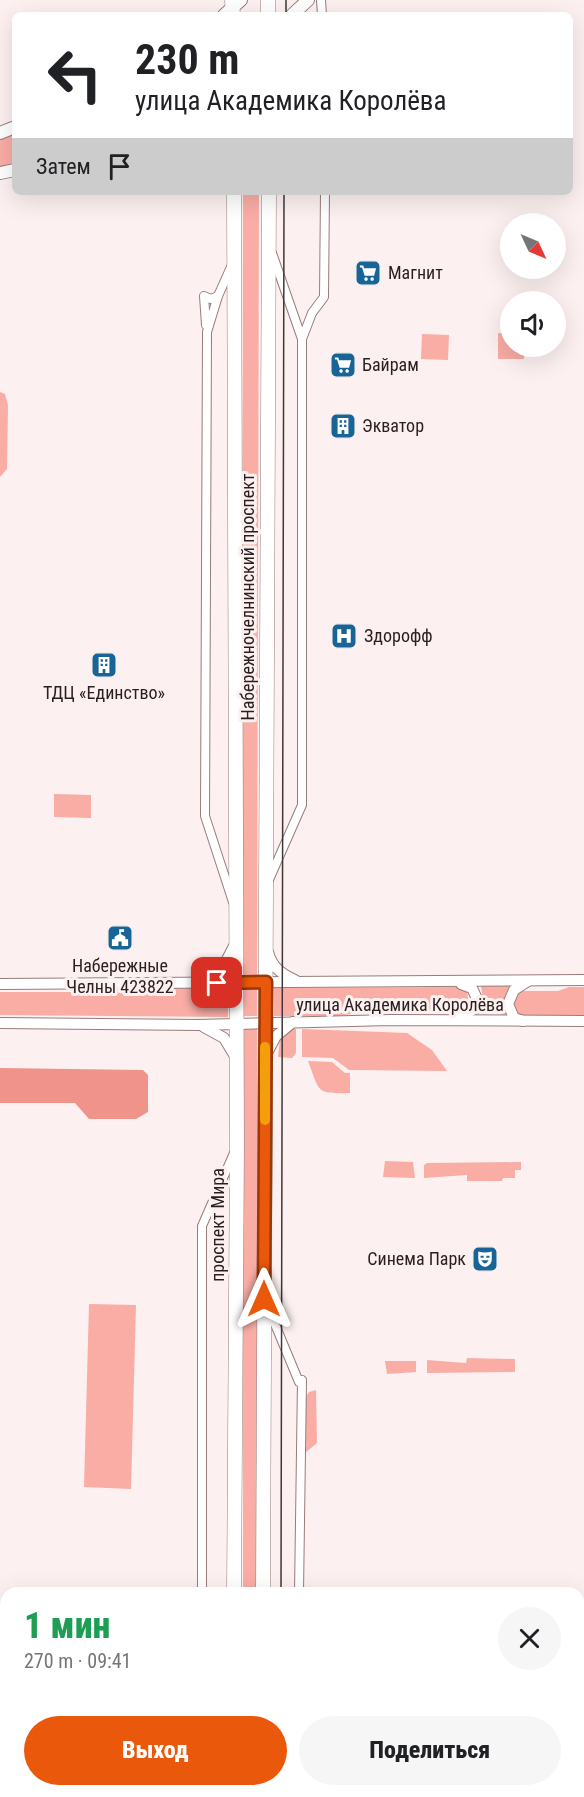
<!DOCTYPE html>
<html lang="ru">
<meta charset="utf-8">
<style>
body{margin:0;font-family:"Roboto Condensed",sans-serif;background:#f6f6f6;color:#202124;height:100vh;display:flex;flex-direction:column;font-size:22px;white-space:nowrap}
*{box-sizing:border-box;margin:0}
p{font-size:20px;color:#757577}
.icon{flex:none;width:33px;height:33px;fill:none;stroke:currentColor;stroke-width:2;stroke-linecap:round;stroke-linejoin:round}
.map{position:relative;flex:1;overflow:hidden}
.side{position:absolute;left:0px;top:1587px;width:585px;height:210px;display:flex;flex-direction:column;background:#fff;border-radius:18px 18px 0 0;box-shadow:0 6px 24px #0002}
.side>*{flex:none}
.hud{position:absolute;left:12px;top:12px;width:561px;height:183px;border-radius:9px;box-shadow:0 6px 24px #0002;background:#fff;color:#202124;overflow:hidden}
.needle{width:39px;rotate:134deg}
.buttons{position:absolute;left:500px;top:213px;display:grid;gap:12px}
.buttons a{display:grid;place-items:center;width:66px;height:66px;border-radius:50%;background:#fff;box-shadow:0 6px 24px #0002;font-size:30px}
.pin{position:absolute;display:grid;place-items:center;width:51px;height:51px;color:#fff;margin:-26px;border-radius:12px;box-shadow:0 3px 9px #0006}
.me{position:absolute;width:66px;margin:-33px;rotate:0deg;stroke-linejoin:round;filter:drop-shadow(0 0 4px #0008)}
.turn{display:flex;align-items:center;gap:21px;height:126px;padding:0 24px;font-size:27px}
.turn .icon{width:78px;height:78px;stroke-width:2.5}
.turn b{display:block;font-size:42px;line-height:51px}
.then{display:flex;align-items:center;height:57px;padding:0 24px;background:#0003;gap:12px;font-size:22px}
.round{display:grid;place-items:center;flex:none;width:63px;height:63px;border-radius:32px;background:#f6f6f6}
.summary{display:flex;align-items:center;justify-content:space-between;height:102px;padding:0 24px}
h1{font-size:36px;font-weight:800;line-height:45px;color:#1e9e55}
.cta{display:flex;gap:12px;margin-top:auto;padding:12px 24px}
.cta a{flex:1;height:69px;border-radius:36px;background:#ea580c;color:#fff;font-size:24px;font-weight:800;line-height:69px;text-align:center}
.cta a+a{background:#f6f6f6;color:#202124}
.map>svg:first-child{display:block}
.green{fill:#f9ada5}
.forest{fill:#f0938a}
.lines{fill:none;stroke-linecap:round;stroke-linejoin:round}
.minor-casing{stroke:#967d7a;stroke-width:10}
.tertiary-casing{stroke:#967d7a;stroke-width:12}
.secondary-casing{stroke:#967d7a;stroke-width:14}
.primary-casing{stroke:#967d7a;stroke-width:15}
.minor{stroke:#fff;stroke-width:8}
.tertiary{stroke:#fff;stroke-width:10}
.secondary{stroke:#fff;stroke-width:12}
.primary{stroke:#fff;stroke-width:14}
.tram{stroke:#3f3635;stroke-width:1.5}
.route-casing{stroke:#983908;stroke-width:15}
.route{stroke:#ea580c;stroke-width:10}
.slow{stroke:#f59e0b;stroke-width:10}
.labels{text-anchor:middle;stroke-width:6;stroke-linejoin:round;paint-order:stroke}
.poi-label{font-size:18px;fill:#281f1e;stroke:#fcf1f0;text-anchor:start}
.street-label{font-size:18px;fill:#281f1e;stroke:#fcf1f0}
</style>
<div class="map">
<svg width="584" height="1797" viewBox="0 0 584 1797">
<rect width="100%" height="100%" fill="#fcf1f0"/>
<g class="green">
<polygon points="15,134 15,163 0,166 0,140"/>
<polygon points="243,192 259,192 257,977 242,977"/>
<polygon points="498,333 510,334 510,346 524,347 524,359 498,359"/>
<polygon points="422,334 449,335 448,360 421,359"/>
<polygon points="0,392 5,394 8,405 7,469 0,477"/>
<polygon points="54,794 91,795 91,818 54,817"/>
<polygon points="481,986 509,986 503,1003 507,1016 480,1009 483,999"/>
<polygon points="459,987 467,990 469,1005 461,1011 372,1011 338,1016 274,1016 274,988"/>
<polygon points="569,987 584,987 584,1016 522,1016 517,1014 513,1005 518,993 523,991 558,991"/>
<polygon points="123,988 228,988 228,1017 0,1015 0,992 77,992"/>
<rect x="243" y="988" width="14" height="28"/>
<rect x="243" y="1027" width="14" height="566"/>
<polygon points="290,1029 296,1029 296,1053 292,1058 278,1057 280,1038"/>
<polygon points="302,1029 407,1033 432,1050 447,1071 349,1070 333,1058 302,1057"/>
<path d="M308,1061L332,1062L345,1073H350V1093C315,1094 320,1092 308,1061Z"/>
<polygon points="385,1161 413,1162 415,1178 383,1177"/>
<polygon points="521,1162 521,1170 515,1170 515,1178 503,1178 502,1181 467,1181 467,1175 424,1178 424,1165 427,1163"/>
<polygon points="89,1304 136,1305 131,1489 84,1487"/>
<polygon points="467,1358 515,1359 515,1372 427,1373 427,1360 466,1363"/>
<polygon points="385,1361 416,1361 416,1372 387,1374"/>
<polygon points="316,1390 317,1443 305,1453 305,1398 309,1392"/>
</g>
<polygon class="forest" points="0,1068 143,1070 148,1075 148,1112 136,1119 89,1119 75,1103 0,1103"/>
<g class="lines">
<g class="minor-casing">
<g id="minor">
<polyline points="321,0 322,15"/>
<polyline points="231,267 218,296 207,332 205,816 233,902"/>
<polyline points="206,325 204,296 211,299 218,296"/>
<polyline points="302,339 312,313 324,297 325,192"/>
<polyline points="268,882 302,805 302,339 272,253"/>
<polyline points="267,1305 299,1382 302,1380 299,1593"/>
<polyline points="202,1593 202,1226 234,1153"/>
<polyline points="211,1791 213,1797"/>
<polyline points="297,1791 297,1797"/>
</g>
</g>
<g class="tertiary-casing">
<g id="tertiary">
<path d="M268,952C272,967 281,974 295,980"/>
<polyline points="206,981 221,971 234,946"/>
<polyline points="0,984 584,980"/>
<polyline points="455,1017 475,1009 478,1001 472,988 461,984"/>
<polyline points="523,1021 514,1018 508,1004 514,990 528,981"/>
<polyline points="0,1023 198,1025 391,1020 584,1021"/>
<polyline points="204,1027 224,1038 236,1058"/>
<polyline points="266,1055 276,1036 293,1022"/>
</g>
</g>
<g class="secondary-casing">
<g id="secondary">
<polyline points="224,15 241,0"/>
<polyline points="292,15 308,0"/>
<polyline points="0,133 15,127"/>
<polyline points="0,173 15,170"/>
</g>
</g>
<g class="primary-casing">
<g id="primary">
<polyline points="232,0 233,15"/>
<polyline points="268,0 268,15"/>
<polyline points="234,1593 237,1147 234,192"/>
<polyline points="263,1593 269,192"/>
<polyline points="234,1791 234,1797"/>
<polyline points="262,1797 263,1791"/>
</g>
</g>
<use href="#minor" class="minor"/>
<use href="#tertiary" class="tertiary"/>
<use href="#secondary" class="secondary"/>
<use href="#primary" class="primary"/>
<g class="tram">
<polyline points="286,15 286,0"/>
<polyline points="281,1593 284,192"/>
<polyline points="286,1797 286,1791"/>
</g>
</g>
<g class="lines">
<g class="route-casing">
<polyline id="route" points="217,983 266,982 264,1299"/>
</g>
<use href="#route" class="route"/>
<polyline class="slow" points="265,1120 265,1047"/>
</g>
<defs>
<g id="supermarket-square" transform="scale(1.35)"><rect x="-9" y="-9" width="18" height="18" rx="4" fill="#186497" stroke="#fcf1f0"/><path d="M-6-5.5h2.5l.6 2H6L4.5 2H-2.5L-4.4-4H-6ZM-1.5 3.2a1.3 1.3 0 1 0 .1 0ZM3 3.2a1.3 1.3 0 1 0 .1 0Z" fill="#fff"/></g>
<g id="building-square" transform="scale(1.35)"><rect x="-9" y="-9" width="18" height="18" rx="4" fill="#186497" stroke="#fcf1f0"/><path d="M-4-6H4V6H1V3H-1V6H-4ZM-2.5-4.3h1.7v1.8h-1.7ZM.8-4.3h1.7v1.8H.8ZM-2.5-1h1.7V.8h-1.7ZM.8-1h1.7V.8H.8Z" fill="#fff"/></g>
<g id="hospital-square" transform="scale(1.35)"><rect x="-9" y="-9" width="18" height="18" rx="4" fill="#186497" stroke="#fcf1f0"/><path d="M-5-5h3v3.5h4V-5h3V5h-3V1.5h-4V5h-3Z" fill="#fff"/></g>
<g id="civic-square" transform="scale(1.35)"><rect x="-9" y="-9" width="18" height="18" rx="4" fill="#186497" stroke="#fcf1f0"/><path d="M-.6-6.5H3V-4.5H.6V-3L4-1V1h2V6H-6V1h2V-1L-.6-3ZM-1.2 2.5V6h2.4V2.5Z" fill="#fff"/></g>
<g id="theatre-square" transform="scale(1.35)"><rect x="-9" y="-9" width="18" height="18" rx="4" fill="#186497" stroke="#fcf1f0"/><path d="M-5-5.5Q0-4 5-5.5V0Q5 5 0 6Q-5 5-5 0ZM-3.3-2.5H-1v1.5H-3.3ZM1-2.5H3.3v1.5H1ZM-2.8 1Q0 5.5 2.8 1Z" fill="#fff"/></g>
</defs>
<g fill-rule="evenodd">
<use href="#supermarket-square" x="368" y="273"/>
<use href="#supermarket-square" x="343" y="365"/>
<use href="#building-square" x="343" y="426"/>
<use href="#hospital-square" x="344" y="636"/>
<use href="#building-square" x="104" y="665"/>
<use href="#civic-square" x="120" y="938"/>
<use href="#theatre-square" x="485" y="1259"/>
</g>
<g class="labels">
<g class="poi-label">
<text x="388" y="279">Магнит</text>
<text x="362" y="371">Байрам</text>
<text x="362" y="432">Экватор</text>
<text x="364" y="642">Здорофф</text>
<text x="104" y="699" text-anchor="middle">ТДЦ «Единство»</text>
<text x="120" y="972" text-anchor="middle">Набережные<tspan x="120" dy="21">Челны 423822</tspan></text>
<text x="466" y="1265" text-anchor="end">Синема Парк</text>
</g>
<g class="street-label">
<text transform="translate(248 597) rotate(-90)" y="6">Набережночелнинский проспект</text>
<text x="400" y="1011">улица Академика Королёва</text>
<text transform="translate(218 1225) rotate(-90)" y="6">проспект Мира</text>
</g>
</g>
</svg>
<div class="buttons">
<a><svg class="needle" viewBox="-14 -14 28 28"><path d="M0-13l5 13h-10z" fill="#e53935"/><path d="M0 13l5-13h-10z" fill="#757577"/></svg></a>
<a><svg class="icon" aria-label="sound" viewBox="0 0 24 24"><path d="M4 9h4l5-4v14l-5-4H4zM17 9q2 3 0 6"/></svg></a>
</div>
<div class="pin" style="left:217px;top:983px;background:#d93025"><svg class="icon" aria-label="arrive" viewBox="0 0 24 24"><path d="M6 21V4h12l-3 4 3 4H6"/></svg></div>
<svg class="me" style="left:264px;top:1299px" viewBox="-20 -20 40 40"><path d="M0-17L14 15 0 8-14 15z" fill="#ea580c" stroke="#fff" stroke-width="4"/></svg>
<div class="hud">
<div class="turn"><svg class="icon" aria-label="left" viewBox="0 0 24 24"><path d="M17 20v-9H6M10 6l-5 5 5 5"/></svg><div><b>230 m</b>улица Академика Королёва</div></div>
<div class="then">Затем<svg class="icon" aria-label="arrive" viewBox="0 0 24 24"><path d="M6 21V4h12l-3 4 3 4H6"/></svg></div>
</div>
<section class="side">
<div class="summary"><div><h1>1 мин</h1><p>270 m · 09:41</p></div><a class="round"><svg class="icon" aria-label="close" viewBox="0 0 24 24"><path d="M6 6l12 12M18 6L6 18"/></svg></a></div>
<div class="cta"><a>Выход</a><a>Поделиться</a></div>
</section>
</div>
